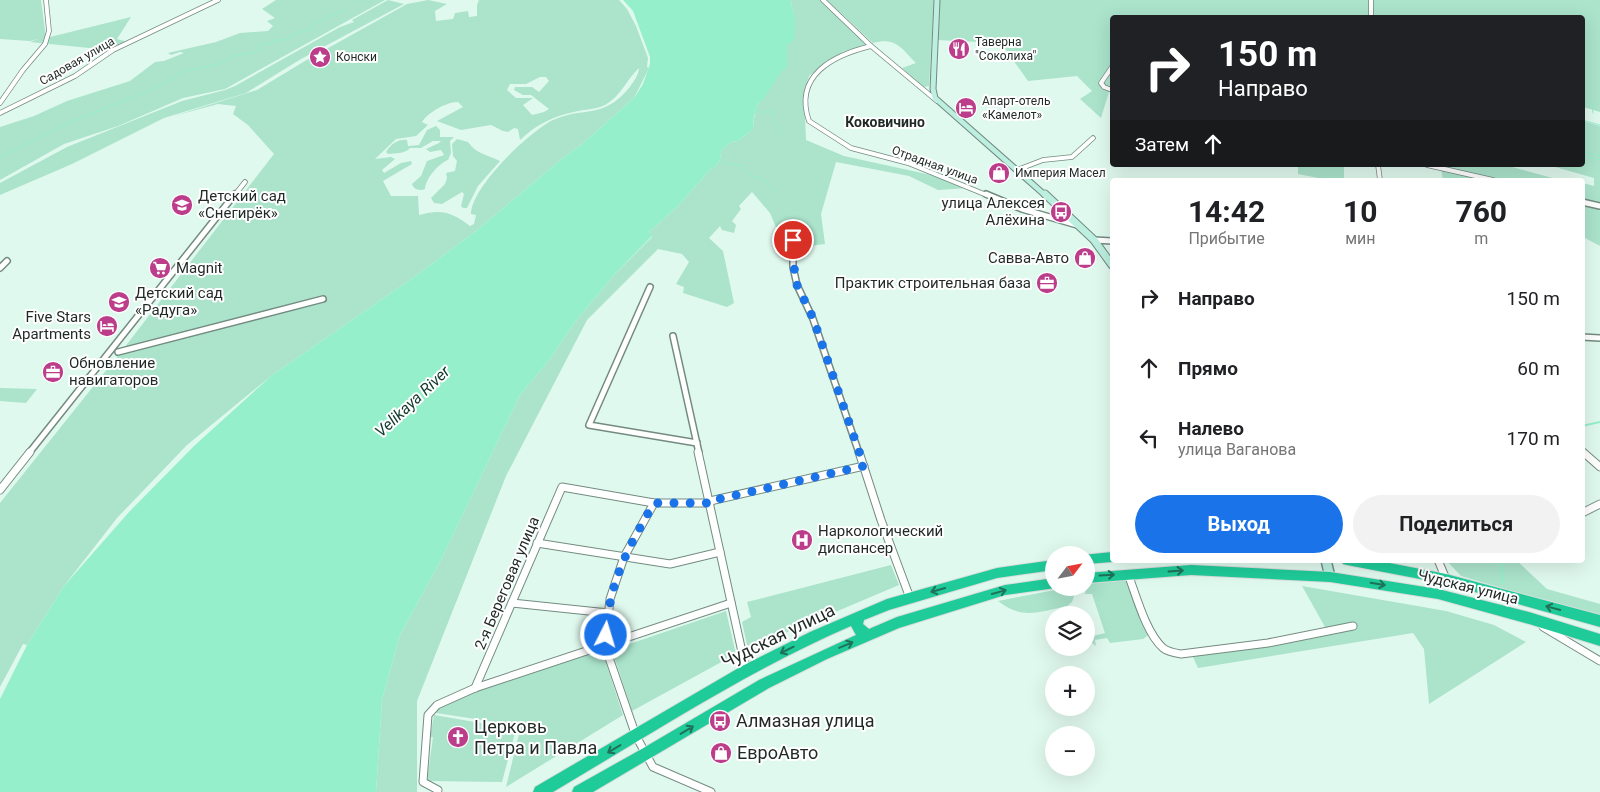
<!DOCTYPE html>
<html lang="ru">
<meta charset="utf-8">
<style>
body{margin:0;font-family:Roboto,sans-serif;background:#f2f2f2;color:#202124;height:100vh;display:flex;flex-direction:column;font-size:19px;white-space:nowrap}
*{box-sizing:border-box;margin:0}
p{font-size:16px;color:#757577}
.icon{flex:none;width:28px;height:28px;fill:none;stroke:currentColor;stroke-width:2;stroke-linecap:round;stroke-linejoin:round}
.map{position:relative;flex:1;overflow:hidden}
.sheet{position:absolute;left:1110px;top:178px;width:475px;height:385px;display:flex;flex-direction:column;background:#fff;border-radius:5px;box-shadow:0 5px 20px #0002}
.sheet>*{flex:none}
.top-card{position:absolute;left:1110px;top:15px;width:475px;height:152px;border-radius:5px;box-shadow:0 5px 20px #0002;background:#202124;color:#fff;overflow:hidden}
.needle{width:32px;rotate:58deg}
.controls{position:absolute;left:1045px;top:546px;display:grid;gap:10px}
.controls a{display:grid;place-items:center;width:50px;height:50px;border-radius:50%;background:#fff;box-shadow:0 5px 20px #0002;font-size:25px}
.pin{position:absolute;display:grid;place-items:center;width:42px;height:42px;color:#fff;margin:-21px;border:2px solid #fff;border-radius:50%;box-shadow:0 1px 5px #0007}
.me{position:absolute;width:55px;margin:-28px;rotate:5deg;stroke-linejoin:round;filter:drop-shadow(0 0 4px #0008)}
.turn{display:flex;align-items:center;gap:18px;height:105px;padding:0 25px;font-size:22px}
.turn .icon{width:65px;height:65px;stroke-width:2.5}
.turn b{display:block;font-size:35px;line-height:42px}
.then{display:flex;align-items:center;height:48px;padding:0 25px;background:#0003;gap:10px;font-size:19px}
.eta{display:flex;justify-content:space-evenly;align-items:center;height:85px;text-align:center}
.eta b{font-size:30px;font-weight:700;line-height:35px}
.button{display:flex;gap:10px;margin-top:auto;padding:10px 25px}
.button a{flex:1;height:58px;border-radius:30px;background:#1a73e8;color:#fff;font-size:20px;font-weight:700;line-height:58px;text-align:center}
.button a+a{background:#f2f2f2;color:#202124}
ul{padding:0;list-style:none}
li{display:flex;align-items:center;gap:15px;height:70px;padding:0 25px}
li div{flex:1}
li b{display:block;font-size:19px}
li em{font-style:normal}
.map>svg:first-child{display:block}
.green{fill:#abe3cb;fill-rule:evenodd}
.water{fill:#96efcb}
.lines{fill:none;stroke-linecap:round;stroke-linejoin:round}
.stream-far2{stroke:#96efcb;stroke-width:1}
.stream-far1{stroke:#96efcb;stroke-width:2}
.stream{stroke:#96efcb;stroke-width:2.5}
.street-far2-casing{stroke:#748b81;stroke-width:5.5}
.street-far1-casing{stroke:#748b81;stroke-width:8}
.street-casing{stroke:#748b81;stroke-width:9}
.secondary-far2-casing{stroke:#748b81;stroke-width:7}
.secondary-far1-casing{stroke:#748b81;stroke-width:9}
.secondary-casing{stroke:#748b81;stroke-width:12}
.highway-casing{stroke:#dbdddc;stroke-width:2}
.street-far2{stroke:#fff;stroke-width:4}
.street-far1{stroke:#fff;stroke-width:5}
.street{stroke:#fff;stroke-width:7}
.secondary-far2{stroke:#bcefe0;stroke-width:5}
.secondary-far1{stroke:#bcefe0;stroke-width:7}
.secondary{stroke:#bcefe0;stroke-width:9}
.highway{fill:#1fcb99;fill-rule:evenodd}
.oneway{stroke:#1f7259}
.route{stroke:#1a73e8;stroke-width:9;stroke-dasharray:0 16.2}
.labels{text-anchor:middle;stroke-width:4;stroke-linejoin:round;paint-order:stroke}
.far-poi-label{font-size:12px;fill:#1f2925;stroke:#fff;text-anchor:start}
.far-street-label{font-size:12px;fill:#1f2925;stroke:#fff}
.far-neighbourhood-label{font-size:14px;font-weight:bold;fill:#1f2925;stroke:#fff}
.poi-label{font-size:15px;fill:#1f2925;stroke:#fff;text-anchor:start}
.street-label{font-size:15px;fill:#1f2925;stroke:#fff}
.water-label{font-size:16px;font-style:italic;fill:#123a2c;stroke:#fff}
.near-street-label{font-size:18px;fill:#1f2925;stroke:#fff}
.near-poi-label{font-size:18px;fill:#1f2925;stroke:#fff;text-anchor:start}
</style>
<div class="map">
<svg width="1600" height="792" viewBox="0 0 1600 792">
<rect width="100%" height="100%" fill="#e0f9ee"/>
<g class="green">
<polygon points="0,0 41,0 46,38 131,17 117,39 128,42 109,50 30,42 38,39 30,41 0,39"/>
<polygon points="276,0 385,0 225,89 183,98 118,126 64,144 0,180 0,127 34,116 67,101 130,81 155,62 164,61 184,53 180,52 171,55 168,53 216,42 240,33 268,31 273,26 267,21 275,18 262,9"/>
<polygon points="388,0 404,4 301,59 246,93 164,118 72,164 0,195 0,183 67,147 182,101 225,90 235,86 340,27 354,22 352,20"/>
<path d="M428,0L447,4L435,11L436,21L453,19L455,13L468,11L469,17L477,16V5L479,0H619L627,9L636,26L648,58L647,67L649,68L634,98L581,145L564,157L476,231L414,277L271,376L187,445L117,518L64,586L27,645L23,644L0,687V503L124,348L274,154L248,125L233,114L236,106L218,104L174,116L257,90L305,61L407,4ZM639,68C639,75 633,82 629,88C602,120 585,106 553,120C530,131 471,187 471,214L476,215L474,224L470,226C451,212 442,209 419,215L418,196H391L383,181L412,164L411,161L401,163L384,173L382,170L395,159L391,157L375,159L396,139L416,136L428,125L422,122C427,113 448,101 458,102L463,107L437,121L461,130L491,125L503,131L508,132L514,128L518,129L520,140C536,125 553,116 574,112C585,109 595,110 605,105C620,97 627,79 639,68ZM540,77H546L549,81L539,92L532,87H515L514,90L523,95H531L549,109L544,112L532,115L523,105L533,98H516L507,90L510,84H526Z"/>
<path d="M790,0H820L868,46L844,51L821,66L809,76L804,96L806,140L844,156L931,175L969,188L938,190L909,176L836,162L821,214L825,244L801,247L784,246L770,213L752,192L739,206L741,209L732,221L736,225L734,233L722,230L720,226L709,238L723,251L734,303L727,307L683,293L684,287L676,284L689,262L682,254L658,249L587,320L506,476L417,701V792H376L382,700L400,635L442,558L520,395L550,359L575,322L613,276L652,237L649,232L677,207L711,169C719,165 721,160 721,151L731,142L738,141L753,129C754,121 754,110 759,103C766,92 775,83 781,71C786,60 786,49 789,37C794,20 796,17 790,0Z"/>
<path d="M827,0H934L929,86L924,87L902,68L916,63C901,48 896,37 873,43Z"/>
<polygon points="940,0 1600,0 1600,112 1583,107 1582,18 1112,18 1112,93 1109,92 1101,118 1080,99 1092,91 1077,76 1028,81 1001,43 937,40"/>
<polygon points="1583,121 1600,126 1600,246 1583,237 1583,183 1594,186 1594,178 1548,165 1582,165"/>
<path d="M436,126L440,130V137H454L450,141L451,153L448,160C438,164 426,178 425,189C420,191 414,190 412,184L421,176L427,161L444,155L441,150L430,152L426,149L439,143L441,141H433L421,148H410C405,154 395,153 388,154L386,152C391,144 398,139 407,140L408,146L419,145L427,130Z"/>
<path d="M457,139L468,142C476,154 488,155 500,161L478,186L467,208H463L461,206L464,194L462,192L442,204L434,203L431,198L445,184L447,178L446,173L455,171L457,161L453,156L452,144Z"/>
<polygon points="1298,165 1344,165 1344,180 1328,180 1298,174"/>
<polygon points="1424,165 1505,165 1560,180 1443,180 1441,169"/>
<polygon points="0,388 37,389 26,403 0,401"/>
<polygon points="1446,560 1516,560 1547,589 1600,604 1600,617 1461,576"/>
<polygon points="891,565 899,585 748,649 742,622 751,617 747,602"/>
<polygon points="1127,579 1150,634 1143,639 1110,643 1107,638 1095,640 1096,646 1089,641 1089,637 1105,633 1092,594 1085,594 1088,584"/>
<polygon points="1302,586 1446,611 1494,625 1526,642 1429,704 1424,649 1413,633 1198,668 1192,655 1291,642 1325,627"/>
<path d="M1065,588H1077L1072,602L1067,606C1039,612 1022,620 998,601Z"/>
<polygon points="726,611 736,654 632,711 612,650"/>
<polygon points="601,648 623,715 506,787 521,726 436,713 441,703"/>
<polygon points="434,715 516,729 502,782 427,781 433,737 430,737"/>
</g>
<path class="water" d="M623,0H790C795,14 796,25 794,40L787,45V67L781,72L765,97L758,104L754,116L753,129L738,141L731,142L721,151C721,160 719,165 711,169L677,207L649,232L652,236L613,276L575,322L550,359L520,395L442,558L400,635L382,700L376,792H0V699L27,645L64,586L129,512L194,446L271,376L414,277L476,231L564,157L581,145L634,98L643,84L650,64V57L633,11Z"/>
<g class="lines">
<g class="stream-far2">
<polyline points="361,3 364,0"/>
<polyline points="1591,101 1593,113"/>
<polyline points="756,109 759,112 774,112 773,122 778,126 780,133"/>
<polyline points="1582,120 1600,125"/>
<polyline points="1582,151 1600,156"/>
<polyline points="1582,155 1600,160"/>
<polyline points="0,157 66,124 153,89 185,71 219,64 233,56 255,52 260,45 271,43 275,40 286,40 297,33 312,29 316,22 345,10"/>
<polyline points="721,159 725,163 744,166 746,173 765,181 774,191"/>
</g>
<polyline class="stream-far1" points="1582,426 1600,422"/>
<polyline class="stream" points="1502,560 1502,583"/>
<g class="street-far2-casing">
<g id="street-far2">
<polyline points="823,0 871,46 937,101"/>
<polyline points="1371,0 1371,18"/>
<path d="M871,46C834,55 793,75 809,121L851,148L908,163L989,196"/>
<polyline points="1112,67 1101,83 1104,87 1112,90"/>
<polyline points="0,103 23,70 45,44 49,31 46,0"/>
<polyline points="0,113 75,76 113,50 218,0"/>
<polyline points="1378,165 1380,180"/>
<polyline points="1427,165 1493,180"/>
<polyline points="1017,170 1043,160 1072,157 1093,138"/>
<polyline points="234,196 245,182"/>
</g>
</g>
<g class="street-far1-casing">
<g id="street-far1">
<polyline points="986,194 1022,209 1077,225"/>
<polyline points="1582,202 1600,206"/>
<polyline points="793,240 793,267 797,285 813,319 859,453"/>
<polyline points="1094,240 1112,241"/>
<polyline points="0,268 7,261"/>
<polyline points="650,287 589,425 697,443"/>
<polyline points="673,336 699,453"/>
<polyline points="1582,337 1600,338"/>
<polyline points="118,352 323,299"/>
<polyline points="1582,451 1584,453"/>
<polyline points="29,453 235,194"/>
</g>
</g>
<g class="street-casing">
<g id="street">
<polyline points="698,452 746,670"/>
<polyline points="859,452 881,520 910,598"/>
<polyline points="1583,452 1600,467"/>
<polyline points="0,490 30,452"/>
<polyline points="710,501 864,466"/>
<polyline points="654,503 624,557 610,599 605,646 636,736 653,767 711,792"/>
<polyline points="1582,513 1600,504"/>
<polyline points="537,543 670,564 720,552"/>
<polyline points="1438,560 1446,579"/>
<path d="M1128,574C1136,595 1146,633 1163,648C1168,652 1175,653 1181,654L1268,643L1353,626"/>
<polyline points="512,603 608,613"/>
<polyline points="1543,627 1600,661"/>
<polyline points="475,688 562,487 654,503 710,503"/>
<polyline points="438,790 423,782 428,715 437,705 475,688 731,603"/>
</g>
</g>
<g class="secondary-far2-casing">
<polyline id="secondary-far2" points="937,0 933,89 935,98 1046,196"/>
</g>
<g class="secondary-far1-casing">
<polyline id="secondary-far1" points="1045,194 1094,240 1112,265"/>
</g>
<g class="secondary-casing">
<polyline id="secondary" points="1326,560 1330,577"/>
</g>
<g class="highway-casing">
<g id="highway">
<polygon points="1112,552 1112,560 1116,560 1112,562 1086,564 1086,555 1083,555"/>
<path d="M1054,560V570L997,578L889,610L864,620L863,624L869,629L897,617L1005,585L1054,578V588H1056L1005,595L899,628L827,659L769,688L593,792H572L574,787L640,750L759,680L856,635L851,626C747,671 651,734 553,792H533L535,787L742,666L810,632L887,599L997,568Z"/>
<polygon points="1341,560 1374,560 1446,574 1600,615 1600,627 1446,584 1347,565 1343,564"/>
<polygon points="1191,565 1330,572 1438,589 1529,612 1600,634 1600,646 1529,624 1438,599 1330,582 1191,575 1086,583 1086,573"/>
</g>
</g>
<use href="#street-far2" class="street-far2"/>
<use href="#street-far1" class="street-far1"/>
<use href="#street" class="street"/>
<use href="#secondary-far2" class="secondary-far2"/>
<use href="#secondary-far1" class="secondary-far1"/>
<use href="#secondary" class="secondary"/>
<use href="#highway" class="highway"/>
</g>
<defs><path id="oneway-shaft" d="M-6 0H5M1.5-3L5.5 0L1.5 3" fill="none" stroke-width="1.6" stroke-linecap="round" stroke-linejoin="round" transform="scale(1.25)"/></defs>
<g class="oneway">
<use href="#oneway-shaft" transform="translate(1176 571) rotate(-4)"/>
<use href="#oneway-shaft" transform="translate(1107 575) rotate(-3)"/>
<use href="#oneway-shaft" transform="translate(1378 584) rotate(9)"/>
<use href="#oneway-shaft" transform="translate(938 590) rotate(164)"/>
<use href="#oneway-shaft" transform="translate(999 592) rotate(-15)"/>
<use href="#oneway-shaft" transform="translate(1553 608) rotate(-165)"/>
<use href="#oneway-shaft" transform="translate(846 645) rotate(-23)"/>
<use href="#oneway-shaft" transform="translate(787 650) rotate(154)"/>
<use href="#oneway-shaft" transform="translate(687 730) rotate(-31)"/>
<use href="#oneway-shaft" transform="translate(614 749) rotate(149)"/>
</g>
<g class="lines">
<path class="route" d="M606,635C609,582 628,548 654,503H710V501L864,466L813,318L797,285L794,267L793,240"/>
</g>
<defs>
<g id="restaurant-disc" transform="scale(1.125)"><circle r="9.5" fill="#bc3e8b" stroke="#fff"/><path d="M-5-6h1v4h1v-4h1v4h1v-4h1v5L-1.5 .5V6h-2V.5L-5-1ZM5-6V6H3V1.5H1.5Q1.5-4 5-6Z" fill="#fff"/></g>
<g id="sight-disc" transform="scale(1.125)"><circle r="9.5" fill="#bc3e8b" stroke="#fff"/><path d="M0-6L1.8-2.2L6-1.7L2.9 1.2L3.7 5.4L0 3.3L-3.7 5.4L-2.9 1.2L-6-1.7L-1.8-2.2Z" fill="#fff"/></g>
<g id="hotel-disc" transform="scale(1.125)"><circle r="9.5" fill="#bc3e8b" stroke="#fff"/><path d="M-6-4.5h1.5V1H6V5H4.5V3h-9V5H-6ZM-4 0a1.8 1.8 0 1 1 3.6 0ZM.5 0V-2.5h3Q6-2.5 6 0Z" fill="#fff"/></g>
<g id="shop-disc" transform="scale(1.125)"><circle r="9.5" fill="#bc3e8b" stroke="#fff"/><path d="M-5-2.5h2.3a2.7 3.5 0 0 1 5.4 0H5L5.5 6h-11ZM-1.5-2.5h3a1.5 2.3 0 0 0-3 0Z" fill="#fff"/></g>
<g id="school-disc" transform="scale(1.125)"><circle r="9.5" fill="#bc3e8b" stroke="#fff"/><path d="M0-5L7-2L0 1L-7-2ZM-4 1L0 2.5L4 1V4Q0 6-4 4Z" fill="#fff"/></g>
<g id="bus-disc" transform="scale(1.125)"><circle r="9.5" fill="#bc3e8b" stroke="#fff"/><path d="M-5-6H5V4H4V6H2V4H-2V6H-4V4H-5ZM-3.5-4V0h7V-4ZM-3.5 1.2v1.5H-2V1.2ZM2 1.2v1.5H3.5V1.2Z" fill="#fff"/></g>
<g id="supermarket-disc" transform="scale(1.125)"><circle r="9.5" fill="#bc3e8b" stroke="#fff"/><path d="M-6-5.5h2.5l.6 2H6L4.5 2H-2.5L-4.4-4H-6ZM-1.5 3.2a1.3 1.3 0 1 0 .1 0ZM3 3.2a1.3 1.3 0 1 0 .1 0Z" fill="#fff"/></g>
<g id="office-disc" transform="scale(1.125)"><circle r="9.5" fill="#bc3e8b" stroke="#fff"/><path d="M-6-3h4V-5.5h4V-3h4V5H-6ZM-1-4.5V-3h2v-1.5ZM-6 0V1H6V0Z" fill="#fff"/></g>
<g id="hospital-disc" transform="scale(1.125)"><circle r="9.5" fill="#bc3e8b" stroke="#fff"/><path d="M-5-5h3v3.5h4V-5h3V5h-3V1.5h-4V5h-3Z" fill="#fff"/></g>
<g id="church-disc" transform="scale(1.125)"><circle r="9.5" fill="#bc3e8b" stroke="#fff"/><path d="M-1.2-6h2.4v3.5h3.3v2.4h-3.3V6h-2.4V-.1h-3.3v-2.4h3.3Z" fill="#fff"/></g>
</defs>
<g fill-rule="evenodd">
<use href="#restaurant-disc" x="959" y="49"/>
<use href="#sight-disc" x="320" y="57"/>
<use href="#hotel-disc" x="966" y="108"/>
<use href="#shop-disc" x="999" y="173"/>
<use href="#school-disc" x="182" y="205"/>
<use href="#bus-disc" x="1061" y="212"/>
<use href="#shop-disc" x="1085" y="258"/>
<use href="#supermarket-disc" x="160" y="268"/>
<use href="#office-disc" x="1047" y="283"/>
<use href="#school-disc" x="119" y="302"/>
<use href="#hotel-disc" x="107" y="326"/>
<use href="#office-disc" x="53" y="372"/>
<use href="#hospital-disc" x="802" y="540"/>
<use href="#bus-disc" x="720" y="721"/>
<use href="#church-disc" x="458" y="737"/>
<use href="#shop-disc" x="721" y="753"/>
</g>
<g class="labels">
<g class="far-poi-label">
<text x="975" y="46">Таверна<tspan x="975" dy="14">"Соколиха"</tspan></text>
<text x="336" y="61">Конски</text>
<text x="982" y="105">Апарт-отель<tspan x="982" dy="14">«Камелот»</tspan></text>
<text x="1015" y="177">Империя Масел</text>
</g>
<g class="far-street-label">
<text transform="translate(77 61) rotate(-30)" y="4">Садовая улица</text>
<text transform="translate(935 165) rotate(20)" y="4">Отрадная улица</text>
</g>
<g class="far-neighbourhood-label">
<text x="885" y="127">Коковичино</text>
</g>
<g class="poi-label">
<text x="198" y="201">Детский сад<tspan x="198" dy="17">«Снегирёк»</tspan></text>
<text x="1045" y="208" text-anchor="end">улица Алексея<tspan x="1045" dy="17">Алёхина</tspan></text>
<text x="1069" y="263" text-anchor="end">Савва-Авто</text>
<text x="176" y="273">Magnit</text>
<text x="1031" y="288" text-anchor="end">Практик строительная база</text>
<text x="135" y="298">Детский сад<tspan x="135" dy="17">«Радуга»</tspan></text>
<text x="91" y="322" text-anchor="end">Five Stars<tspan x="91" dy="17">Apartments</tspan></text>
<text x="69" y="368">Обновление<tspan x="69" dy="17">навигаторов</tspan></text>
<text x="818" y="536">Наркологический<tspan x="818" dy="17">диспансер</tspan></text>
</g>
<g class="street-label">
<text transform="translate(507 583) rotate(-67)" y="5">2-я Береговая улица</text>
<text transform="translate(1468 587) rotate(14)" y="5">Чудская улица</text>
</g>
<g class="water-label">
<text transform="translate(412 401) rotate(-43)" y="6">Velikaya River</text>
</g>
<g class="near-street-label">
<text transform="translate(778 636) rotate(-26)" y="6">Чудская улица</text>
</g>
<g class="near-poi-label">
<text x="736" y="727">Алмазная улица</text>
<text x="474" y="733">Церковь<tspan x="474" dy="21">Петра и Павла</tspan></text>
<text x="737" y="759">ЕвроАвто</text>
</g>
</g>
</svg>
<div class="controls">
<a><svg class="needle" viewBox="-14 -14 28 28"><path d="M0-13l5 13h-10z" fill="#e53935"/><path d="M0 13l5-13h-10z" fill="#757577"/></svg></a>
<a><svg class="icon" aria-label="layers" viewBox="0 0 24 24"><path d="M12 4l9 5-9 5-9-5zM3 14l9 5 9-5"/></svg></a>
<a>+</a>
<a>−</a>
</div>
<div class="pin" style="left:793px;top:240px;background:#d93025"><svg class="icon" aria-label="arrive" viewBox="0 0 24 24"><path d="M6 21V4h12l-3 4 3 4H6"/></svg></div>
<svg class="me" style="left:606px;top:635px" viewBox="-20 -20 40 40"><circle r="17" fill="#1a73e8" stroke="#fff" stroke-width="3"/><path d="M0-11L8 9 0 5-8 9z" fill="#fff"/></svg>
<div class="top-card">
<div class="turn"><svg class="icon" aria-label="right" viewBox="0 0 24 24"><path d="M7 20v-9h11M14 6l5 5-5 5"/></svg><div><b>150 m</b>Направо</div></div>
<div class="then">Затем<svg class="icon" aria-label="ahead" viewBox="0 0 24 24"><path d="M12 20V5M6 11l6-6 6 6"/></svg></div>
</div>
<section class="sheet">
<div class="eta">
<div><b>14:42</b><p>Прибытие</p></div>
<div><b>10</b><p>мин</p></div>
<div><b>760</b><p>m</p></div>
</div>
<ul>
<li><svg class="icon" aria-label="right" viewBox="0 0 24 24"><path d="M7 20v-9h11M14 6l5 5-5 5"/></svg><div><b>Направо</b></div><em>150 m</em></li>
<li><svg class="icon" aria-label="ahead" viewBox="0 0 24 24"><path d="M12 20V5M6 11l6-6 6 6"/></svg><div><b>Прямо</b></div><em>60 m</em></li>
<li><svg class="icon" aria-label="left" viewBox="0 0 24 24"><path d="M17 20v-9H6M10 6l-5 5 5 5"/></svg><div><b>Налево</b><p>улица Ваганова</p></div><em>170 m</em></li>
</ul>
<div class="button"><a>Выход</a><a>Поделиться</a></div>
</section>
</div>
